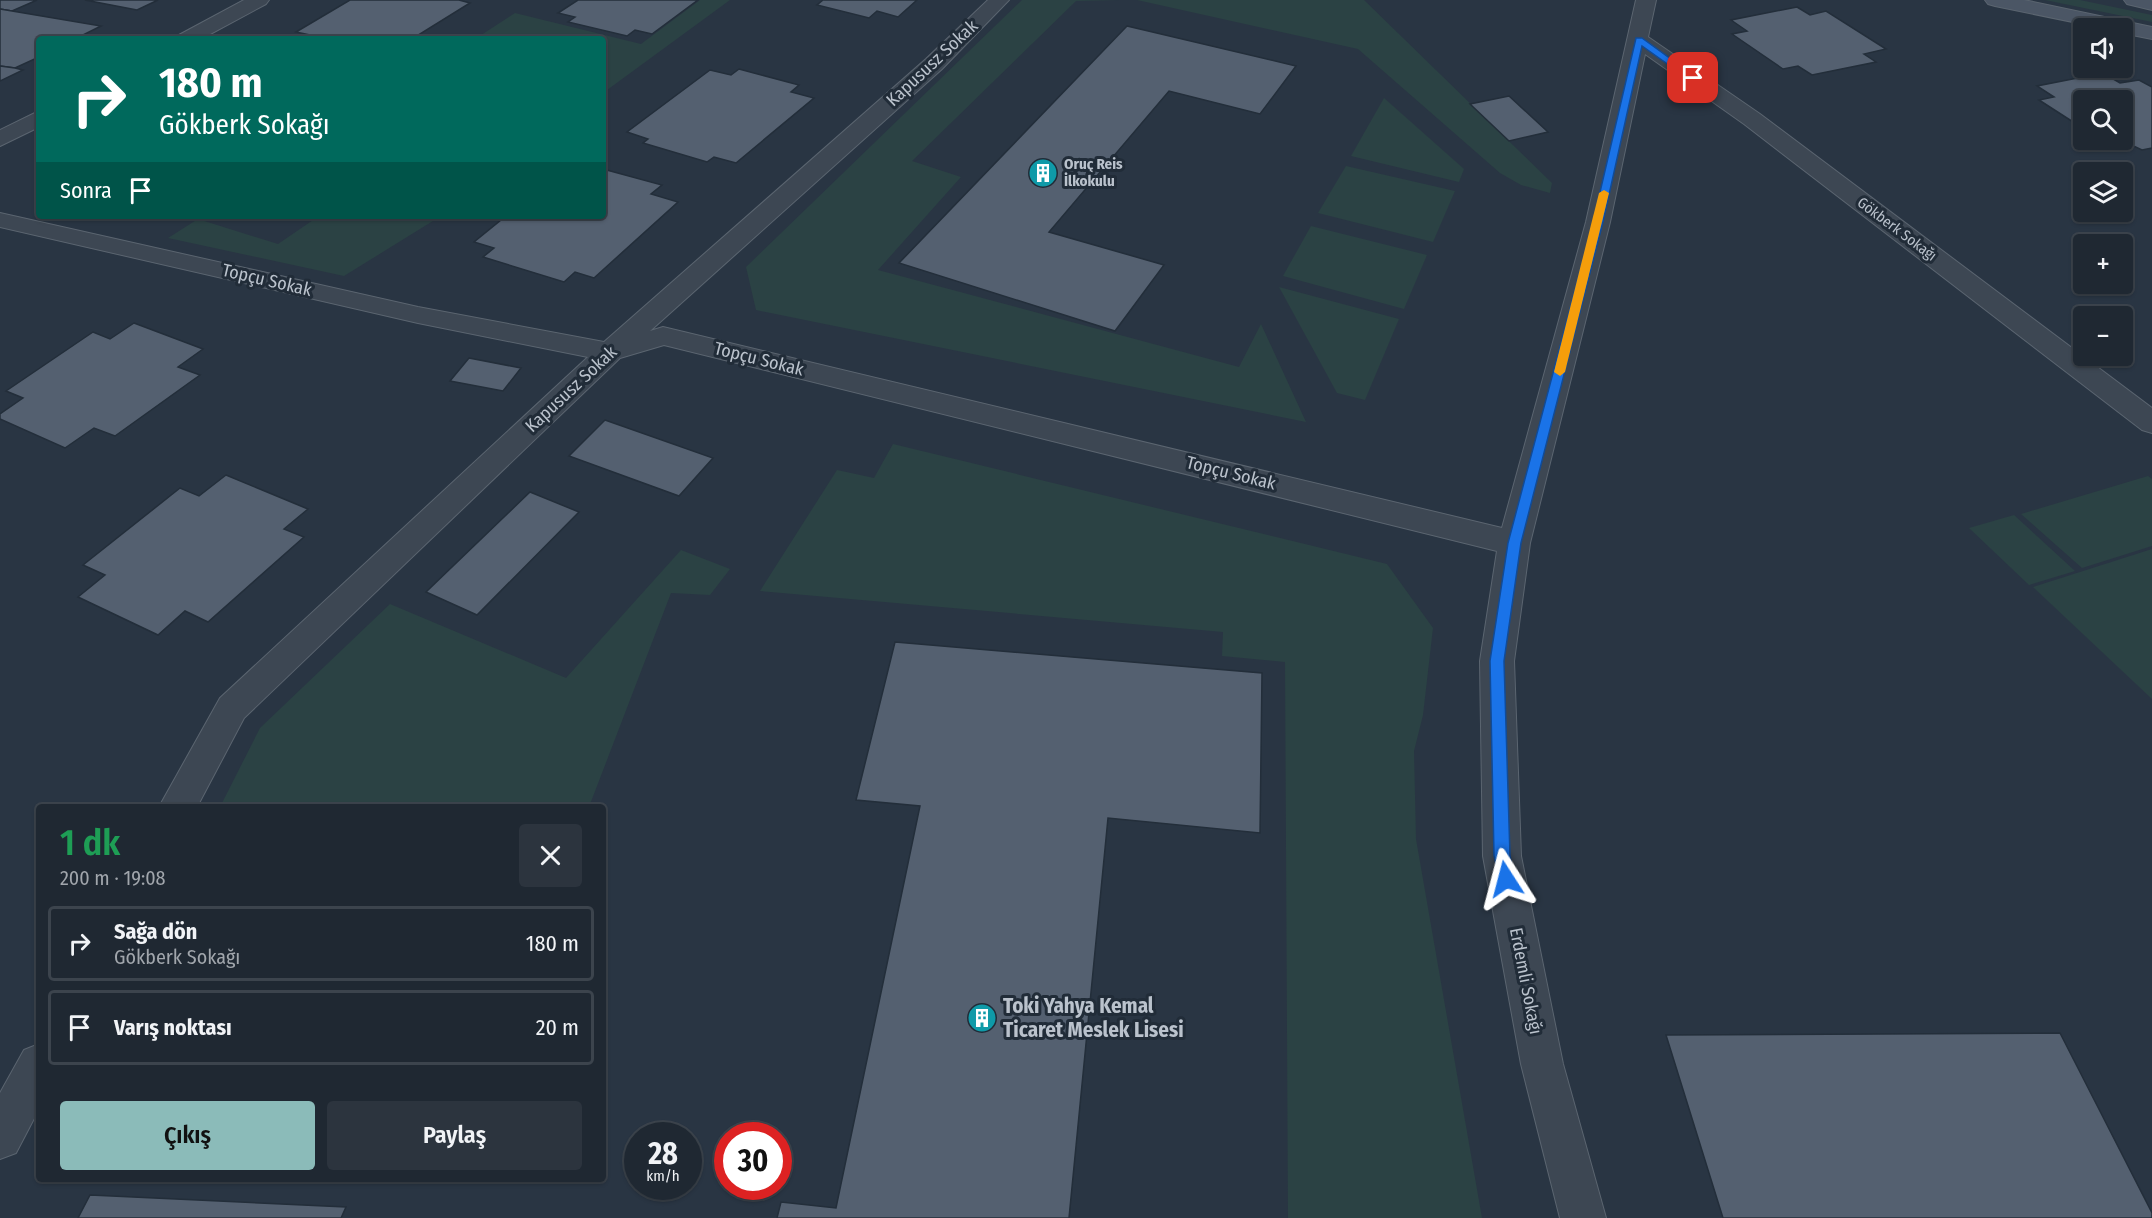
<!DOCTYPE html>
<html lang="tr">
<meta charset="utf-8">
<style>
body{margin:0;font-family:"Fira Sans Condensed",sans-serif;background:#2c343e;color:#f1f3f6;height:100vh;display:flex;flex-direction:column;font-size:22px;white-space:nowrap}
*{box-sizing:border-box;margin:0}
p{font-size:20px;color:#a1a6ac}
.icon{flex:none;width:33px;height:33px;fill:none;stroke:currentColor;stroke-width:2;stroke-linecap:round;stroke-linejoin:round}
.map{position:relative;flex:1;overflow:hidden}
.side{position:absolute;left:36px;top:804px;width:570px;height:378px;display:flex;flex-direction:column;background:#1f2832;border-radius:6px;box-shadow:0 2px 4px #0004,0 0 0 2px #3c444d}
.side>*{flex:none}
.banner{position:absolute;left:36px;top:36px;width:570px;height:183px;border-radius:6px;box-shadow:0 2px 4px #0004,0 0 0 2px #3c444d;background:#00695c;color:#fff;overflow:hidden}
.controls{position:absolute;left:2073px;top:18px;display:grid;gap:12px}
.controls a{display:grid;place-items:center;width:60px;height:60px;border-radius:6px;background:#1f2832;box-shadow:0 2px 4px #0004,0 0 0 2px #3c444d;font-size:30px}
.speed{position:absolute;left:624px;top:1122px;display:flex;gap:12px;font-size:30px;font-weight:700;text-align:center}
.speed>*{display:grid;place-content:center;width:78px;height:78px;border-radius:50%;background:#1f2832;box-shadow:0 2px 4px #0004,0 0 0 2px #3c444d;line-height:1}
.speed small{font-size:15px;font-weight:400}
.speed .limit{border:9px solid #d22;background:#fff;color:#111}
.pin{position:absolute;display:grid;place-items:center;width:51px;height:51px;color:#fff;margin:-26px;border-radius:12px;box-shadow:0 3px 9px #0006}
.me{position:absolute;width:66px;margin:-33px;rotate:351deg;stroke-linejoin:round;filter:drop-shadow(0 0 4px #0008)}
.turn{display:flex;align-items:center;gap:21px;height:126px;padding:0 24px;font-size:27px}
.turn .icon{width:78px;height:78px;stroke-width:2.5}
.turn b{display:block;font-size:42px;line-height:51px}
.then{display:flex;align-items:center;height:57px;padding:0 24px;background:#0003;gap:12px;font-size:22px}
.round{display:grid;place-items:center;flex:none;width:63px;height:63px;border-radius:6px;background:#2c343e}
.overview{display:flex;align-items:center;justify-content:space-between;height:102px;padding:0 24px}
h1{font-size:36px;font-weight:600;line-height:45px;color:#1e9e55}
.button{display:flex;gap:12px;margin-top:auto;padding:12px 24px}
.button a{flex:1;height:69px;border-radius:6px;background:#8bbbb9;color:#111;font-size:24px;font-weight:600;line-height:69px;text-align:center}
.button a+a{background:#2c343e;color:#f1f3f6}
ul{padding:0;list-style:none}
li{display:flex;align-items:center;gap:18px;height:75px;margin:0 12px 9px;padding:0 12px;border:3px solid #3c444d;border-radius:6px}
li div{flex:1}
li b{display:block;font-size:22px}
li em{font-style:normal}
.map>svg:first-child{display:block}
.green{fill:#2b4244}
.building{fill:#546070;stroke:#232e3a;stroke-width:1.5}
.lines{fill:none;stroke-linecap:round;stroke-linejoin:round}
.minor-casing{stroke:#5b6570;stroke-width:2}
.secondary-casing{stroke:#5b6570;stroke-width:2}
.minor{fill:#3d4753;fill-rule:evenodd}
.secondary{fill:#4b5665;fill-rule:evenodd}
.route{fill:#1a73e8;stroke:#114b97;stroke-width:1.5}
.slow{fill:#f59e0b}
.labels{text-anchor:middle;stroke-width:6;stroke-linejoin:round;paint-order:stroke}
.far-poi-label{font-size:15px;font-weight:bold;fill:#bac2cc;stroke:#212c38;text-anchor:start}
.far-street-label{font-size:15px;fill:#bac2cc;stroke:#212c38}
.street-label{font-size:18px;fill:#bac2cc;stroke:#212c38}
.near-poi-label{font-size:21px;font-weight:bold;fill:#bac2cc;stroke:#212c38;text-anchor:start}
</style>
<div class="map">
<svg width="2152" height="1218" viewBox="0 0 2152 1218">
<rect width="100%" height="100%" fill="#293543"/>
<g class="green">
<polygon points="700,0 730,0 603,93 603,39 475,39 515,13 641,44"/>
<polygon points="1022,0 1120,0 1076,1 912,161 961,177 878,270 1239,367 1261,324 1306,422 756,310 746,267"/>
<polygon points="1137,0 1364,0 1552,183 1550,193 1521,185 1500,173 1358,49"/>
<polygon points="2045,0 2080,0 2152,15 2152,22"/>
<polygon points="1384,98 1464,169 1459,182 1351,156"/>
<polygon points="1346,166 1455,191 1433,242 1318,213"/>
<polygon points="319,216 441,216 344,276 168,238 198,219 278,244"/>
<polygon points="1311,226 1427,255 1404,309 1283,276"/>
<polygon points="1279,287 1399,319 1365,400 1337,393"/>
<polygon points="893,444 1387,564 1433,628 1423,715 1414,751 1416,839 1482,1218 1288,1218 1285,662 1222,656 1223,632 760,591 837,470 874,478"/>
<polygon points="2148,476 2152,479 2152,546 2082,568 2021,514"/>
<polygon points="2014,515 2075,571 2029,585 1969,528"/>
<polygon points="2152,549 2152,699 2033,587"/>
<polygon points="681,550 730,569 710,595 671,593 589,807 220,807 260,728 390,604 566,678"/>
</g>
<g class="building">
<polygon points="0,0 37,0 12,11 0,9"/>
<polygon points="85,0 158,0 137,10"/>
<polygon points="350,0 459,0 470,3 412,39 309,39 315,36 296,32"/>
<polygon points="578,0 698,0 652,34 635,30 627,36 568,22 575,17 558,13"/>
<polygon points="823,0 917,0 898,17 877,11 869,18 817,5"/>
<polygon points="1797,7 1810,15 1826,11 1886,49 1864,54 1876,62 1812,75 1798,66 1783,69 1732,34 1747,31 1731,20"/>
<polygon points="0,9 12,11 101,26 75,39 39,39 39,57 15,68 0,66"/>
<polygon points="1127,26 1296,66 1260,114 1169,91 1049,232 1164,265 1115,331 899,263"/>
<polygon points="0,66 15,68 23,70 0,81"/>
<polygon points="739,69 799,85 791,92 814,98 736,163 714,157 707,162 643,143 648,139 627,132 710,70 731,75"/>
<polygon points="2103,73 2120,83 2139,80 2152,87 2152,148 2142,150 2123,141 2107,144 2100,140 2122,140 2122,100 2084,100 2084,129 2039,100 2054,97 2037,86"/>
<polygon points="1509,96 1548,132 1509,141 1470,104"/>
<polygon points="603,169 662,185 651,194 678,202 594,278 575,272 564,282 483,257 494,248 474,242 506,216 603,216"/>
<polygon points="134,323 203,349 178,367 200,375 115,436 94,428 65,448 0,419 0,414 23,398 6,391 93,332 110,339"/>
<polygon points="469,358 521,368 503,391 450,381"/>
<polygon points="605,420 713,458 679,496 569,456"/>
<polygon points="226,475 308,509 284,529 304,537 208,622 185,611 158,635 78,597 105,575 83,565 180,488 199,496"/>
<polygon points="530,492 579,512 477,615 426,592"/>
<polygon points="895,642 1262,673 1260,833 1108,818 1069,1218 777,1218 781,1202 836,1208 920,806 856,800"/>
<polygon points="2060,1033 2152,1213 2152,1218 1723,1218 1666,1035"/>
<polygon points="90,1195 346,1207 341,1218 78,1218"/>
</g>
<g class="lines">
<g class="minor-casing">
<g id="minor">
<polygon points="244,0 269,0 266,4 201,39 176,39 179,35"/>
<polygon points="988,0 1009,0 942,69 650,331 663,327 1502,528 1586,222 1636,0 1656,0 1648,37 1760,114 2152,408 2152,433 2142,430 1744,124 1645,54 1610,222 1530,543 1514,661 1521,856 1563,1064 1606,1218 1560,1218 1521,1064 1483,856 1480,661 1497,551 664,345 620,358 244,718 197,807 159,807 220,698 588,357 418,323 0,227 0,213 418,307 604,342 926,59"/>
<polygon points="39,111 39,127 0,146 0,130"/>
<polygon points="39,1044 39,1109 16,1153 0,1159 0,1093 24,1050"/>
</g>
</g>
<g class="secondary-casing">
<g id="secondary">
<polygon points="1985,0 2024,0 2152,27 2152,39 2122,33 2122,28 2102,28 1995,6 1988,4"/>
<polygon points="2124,0 2152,0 2152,10 2127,4"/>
</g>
</g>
<use href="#minor" class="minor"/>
<use href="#secondary" class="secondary"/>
</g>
<polygon class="route" points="1636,38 1642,38 1697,78 1690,80 1642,46 1603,222 1521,543 1504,661 1510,856 1514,879 1512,884 1506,886 1501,884 1494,856 1490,661 1508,543 1593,222"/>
<polygon class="slow" points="1604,190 1609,193 1565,372 1560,376 1554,372 1599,193"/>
<defs>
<g id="building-disc" transform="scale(1.5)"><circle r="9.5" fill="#0f9aa8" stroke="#212c38"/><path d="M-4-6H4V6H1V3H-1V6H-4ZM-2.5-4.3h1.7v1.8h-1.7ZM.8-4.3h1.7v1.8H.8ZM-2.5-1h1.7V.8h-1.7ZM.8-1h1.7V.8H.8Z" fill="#fff"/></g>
</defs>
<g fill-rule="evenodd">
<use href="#building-disc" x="1043" y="173"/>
<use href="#building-disc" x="982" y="1018"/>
</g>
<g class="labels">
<g class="far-poi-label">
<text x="1064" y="169">Oruç Reis<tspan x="1064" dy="17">İlkokulu</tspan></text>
</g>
<g class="far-street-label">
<text transform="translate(1897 229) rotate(37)" y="5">Gökberk Sokağı</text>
</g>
<g class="street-label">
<text transform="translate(932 63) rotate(-43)" y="6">Kapususz Sokak</text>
<text transform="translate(267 280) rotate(13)" y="6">Topçu Sokak</text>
<text transform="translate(759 359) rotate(14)" y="6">Topçu Sokak</text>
<text transform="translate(571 389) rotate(-43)" y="6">Kapususz Sokak</text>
<text transform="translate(1231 473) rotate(14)" y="6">Topçu Sokak</text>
<text transform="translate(1526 981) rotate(79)" y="6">Erdemli Sokağı</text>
</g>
<g class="near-poi-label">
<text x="1003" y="1013">Toki Yahya Kemal<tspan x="1003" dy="24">Ticaret Meslek Lisesi</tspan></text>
</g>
</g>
</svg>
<div class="controls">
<a><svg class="icon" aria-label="sound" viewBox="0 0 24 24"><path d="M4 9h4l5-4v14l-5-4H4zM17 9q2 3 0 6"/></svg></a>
<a><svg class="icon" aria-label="search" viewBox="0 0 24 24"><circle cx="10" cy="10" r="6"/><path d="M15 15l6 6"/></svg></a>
<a><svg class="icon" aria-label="layers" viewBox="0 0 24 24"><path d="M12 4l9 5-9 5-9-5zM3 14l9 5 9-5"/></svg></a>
<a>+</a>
<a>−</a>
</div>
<div class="speed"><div>28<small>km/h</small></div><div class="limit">30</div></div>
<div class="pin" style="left:1693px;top:78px;background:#d93025"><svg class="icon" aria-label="arrive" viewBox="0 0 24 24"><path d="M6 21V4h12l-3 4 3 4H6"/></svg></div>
<svg class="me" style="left:1506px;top:879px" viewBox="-20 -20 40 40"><path d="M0-17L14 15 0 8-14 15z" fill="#1a73e8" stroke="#fff" stroke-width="4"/></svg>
<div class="banner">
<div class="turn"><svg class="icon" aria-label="right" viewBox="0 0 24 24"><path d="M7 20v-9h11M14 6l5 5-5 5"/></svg><div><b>180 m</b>Gökberk Sokağı</div></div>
<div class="then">Sonra<svg class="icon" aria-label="arrive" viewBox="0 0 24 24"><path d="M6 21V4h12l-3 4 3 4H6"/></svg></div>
</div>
<section class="side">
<div class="overview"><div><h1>1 dk</h1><p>200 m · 19:08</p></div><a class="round"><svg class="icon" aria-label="close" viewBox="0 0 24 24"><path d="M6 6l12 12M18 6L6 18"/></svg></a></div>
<ul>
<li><svg class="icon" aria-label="right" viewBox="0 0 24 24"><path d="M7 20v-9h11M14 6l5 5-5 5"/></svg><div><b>Sağa dön</b><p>Gökberk Sokağı</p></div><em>180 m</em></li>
<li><svg class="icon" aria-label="arrive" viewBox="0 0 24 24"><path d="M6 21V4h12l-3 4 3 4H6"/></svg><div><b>Varış noktası</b></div><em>20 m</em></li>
</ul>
<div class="button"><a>Çıkış</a><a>Paylaş</a></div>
</section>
</div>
